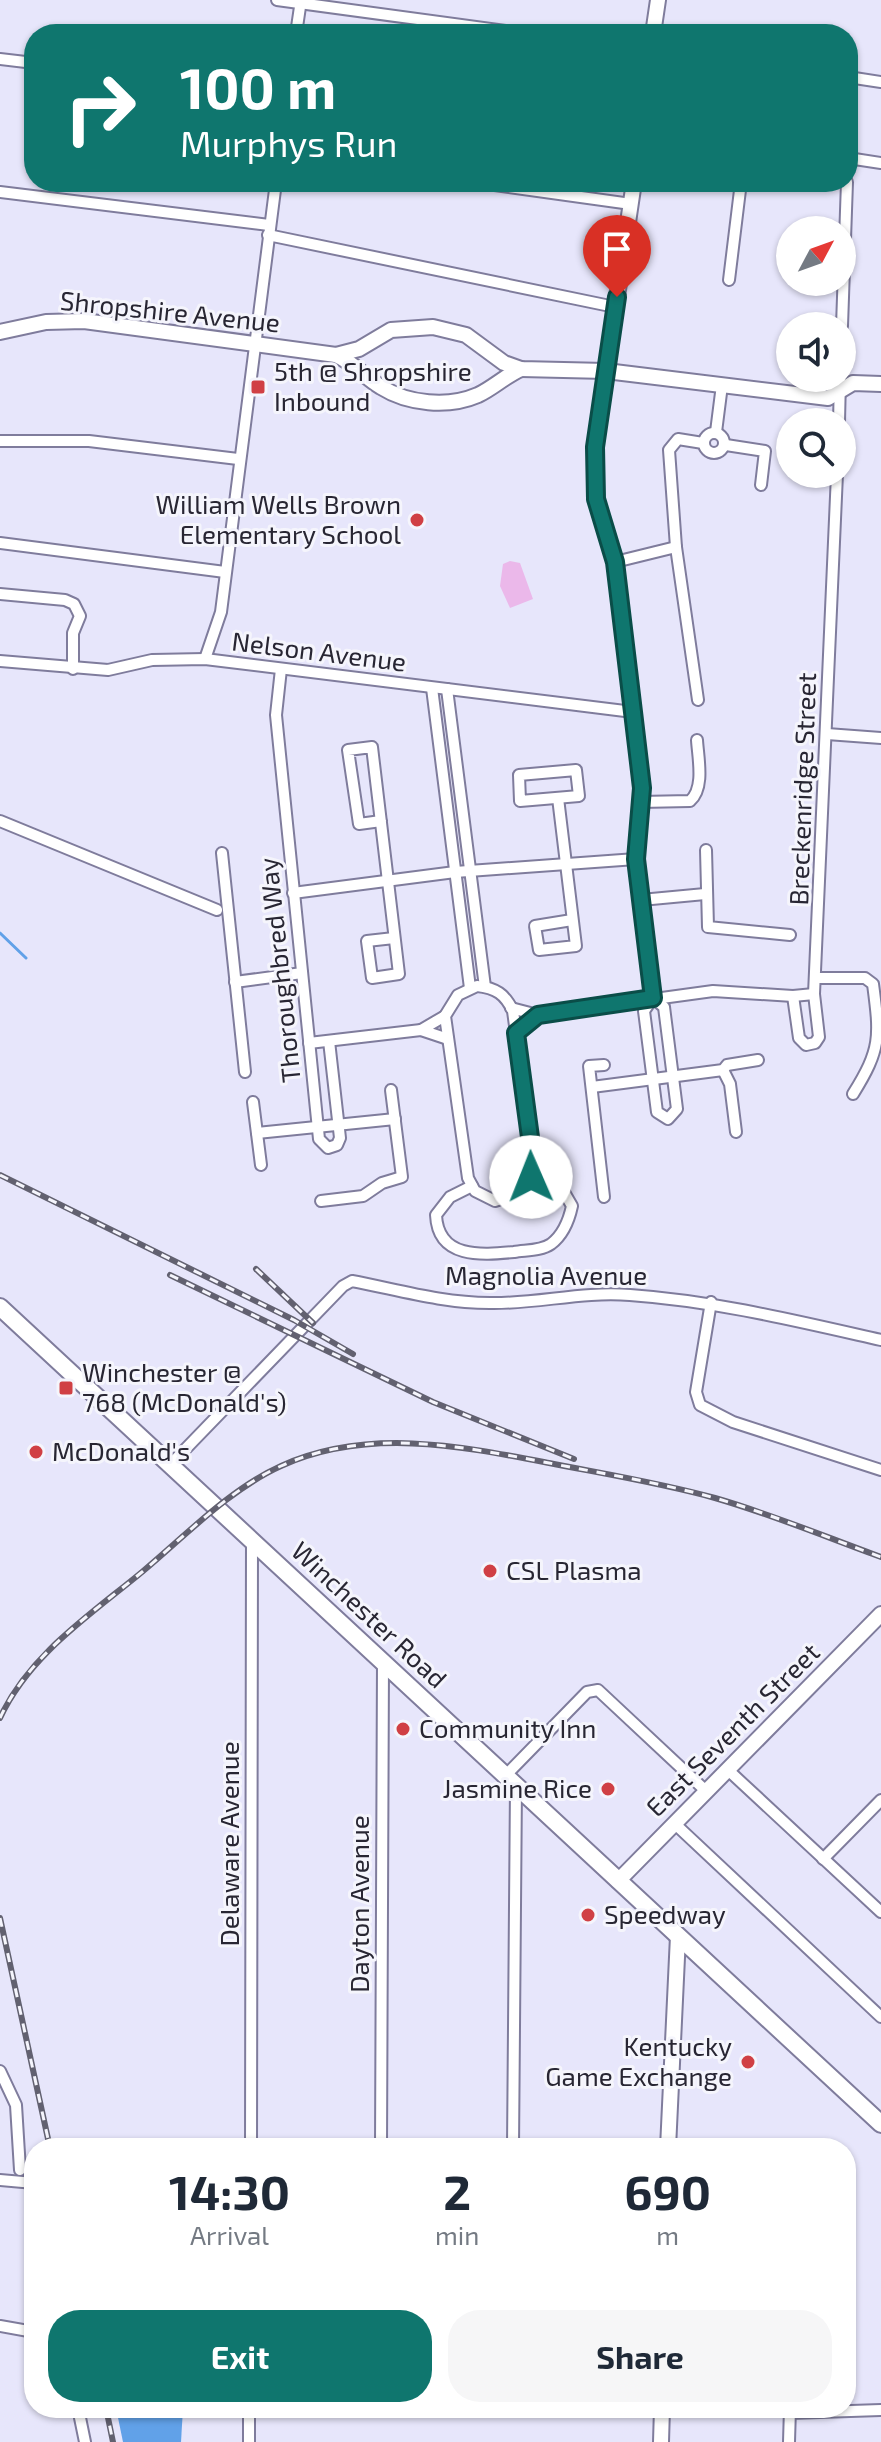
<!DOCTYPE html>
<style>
body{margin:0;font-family:"Exo 2",sans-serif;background:#f6f6f7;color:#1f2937;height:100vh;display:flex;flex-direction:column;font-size:30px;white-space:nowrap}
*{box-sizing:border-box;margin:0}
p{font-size:26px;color:#747a83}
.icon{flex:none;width:44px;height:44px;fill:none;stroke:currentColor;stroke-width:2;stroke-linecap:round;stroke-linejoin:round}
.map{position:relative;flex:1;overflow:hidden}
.side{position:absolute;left:24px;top:2138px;width:832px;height:280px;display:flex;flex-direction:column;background:#fff;border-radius:32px;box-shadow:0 2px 6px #0004}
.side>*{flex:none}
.guide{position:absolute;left:24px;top:24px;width:834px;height:168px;border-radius:32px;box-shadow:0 2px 6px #0004;background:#0f766e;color:#fff;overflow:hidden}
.needle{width:52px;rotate:49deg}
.controls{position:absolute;left:776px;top:216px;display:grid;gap:16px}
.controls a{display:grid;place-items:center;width:80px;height:80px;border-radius:50%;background:#fff;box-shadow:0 2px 6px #0004;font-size:40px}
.pin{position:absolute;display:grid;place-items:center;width:68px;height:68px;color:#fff;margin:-82px -34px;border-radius:50% 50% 50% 0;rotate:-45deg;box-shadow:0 0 8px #0007}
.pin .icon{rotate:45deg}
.me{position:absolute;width:88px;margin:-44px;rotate:359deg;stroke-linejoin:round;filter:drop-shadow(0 0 6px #0008)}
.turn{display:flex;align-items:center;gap:28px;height:168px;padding:0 24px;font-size:36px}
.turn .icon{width:104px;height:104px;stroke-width:2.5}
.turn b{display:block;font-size:56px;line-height:68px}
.eta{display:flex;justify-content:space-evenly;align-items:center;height:136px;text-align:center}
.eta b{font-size:48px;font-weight:700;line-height:56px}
.action{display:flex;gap:16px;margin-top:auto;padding:16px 24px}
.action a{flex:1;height:92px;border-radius:32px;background:#0f766e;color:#fff;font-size:32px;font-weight:700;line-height:92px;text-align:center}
.action a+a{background:#f6f6f7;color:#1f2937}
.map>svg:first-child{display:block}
.green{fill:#ebb8ea}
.water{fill:#61a1e8}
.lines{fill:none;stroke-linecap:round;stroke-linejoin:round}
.stream{stroke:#61a1e8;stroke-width:3}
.street-casing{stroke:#7f7c9c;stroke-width:14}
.secondary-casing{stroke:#7f7c9c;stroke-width:18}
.primary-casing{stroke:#7f7c9c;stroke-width:20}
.street{stroke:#fff;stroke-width:10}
.secondary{stroke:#fff;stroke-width:14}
.primary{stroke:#fff;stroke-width:16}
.rail-casing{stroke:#626170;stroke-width:6}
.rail{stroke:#f5f5fc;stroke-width:3;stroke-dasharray:9;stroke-linecap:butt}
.route-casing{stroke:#0a4d48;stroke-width:20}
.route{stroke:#0f766e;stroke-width:14}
.poi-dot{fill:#d04044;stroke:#f5f5fc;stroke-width:3}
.labels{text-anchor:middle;stroke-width:6;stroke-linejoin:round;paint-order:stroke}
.street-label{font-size:26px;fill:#282633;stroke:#f5f5fc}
.poi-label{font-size:26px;fill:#282633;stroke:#f5f5fc;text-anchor:start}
</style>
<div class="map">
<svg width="881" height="2442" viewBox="0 0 881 2442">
<rect width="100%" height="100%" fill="#e7e6fb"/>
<polygon class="green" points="510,561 520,563 533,599 510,608 500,586 503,564"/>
<polygon class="water" points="116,2408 183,2408 181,2442 123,2442"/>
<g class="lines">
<polyline class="stream" points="0,933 26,958"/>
<g class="street-casing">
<g id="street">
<polyline points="277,0 528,34"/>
<polyline points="296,34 301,0"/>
<polyline points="0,59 34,63"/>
<polyline points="848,77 881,82"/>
<polyline points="848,158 881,163"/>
<polyline points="848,162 851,78"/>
<polyline points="473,182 631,204"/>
<polyline points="0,192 269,225"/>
<polyline points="268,235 615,307"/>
<polyline points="729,280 741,182"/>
<polyline points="842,326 847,182"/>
<polyline points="606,371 595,447 596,499 615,562 633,712 642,788 636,859 653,998 644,1011 657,1112 668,1119 677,1109 664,1007 653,998"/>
<polyline points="839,422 840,378"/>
<polyline points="716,432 722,385"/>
<circle cx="714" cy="443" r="10"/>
<polyline points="0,441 89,441 238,459"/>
<polyline points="726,445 765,451 761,485"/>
<polyline points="0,543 225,572"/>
<polyline points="615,562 676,547"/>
<polyline points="0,594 65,600 74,604 80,616 73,633 73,669"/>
<polyline points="205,659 221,612 276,182"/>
<polyline points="0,661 108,670 152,660 205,659 633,712"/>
<polyline points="281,669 276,715 319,1139 328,1148 337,1145 340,1138 329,1041"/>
<polyline points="432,688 470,988"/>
<polyline points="447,689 485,987"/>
<polyline points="698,700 676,547 669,450 678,439 703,443"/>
<polyline points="827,734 881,738"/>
<polygon points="576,770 579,796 520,801 519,775"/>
<polyline points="558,798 576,946 539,950 535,926 572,920"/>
<path d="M640,802L690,801C705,788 698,758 697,740"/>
<polyline points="0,821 217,910"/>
<polyline points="381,821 359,824 348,750 372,747 399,974 372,978 367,941 394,938"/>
<polyline points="706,850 708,927 790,935"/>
<polyline points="222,853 245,1072"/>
<polyline points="293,893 455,872 636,859"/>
<polyline points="641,900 705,894"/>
<path d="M817,978H865L873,984C880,1037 881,1049 853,1094"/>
<polyline points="235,982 302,973"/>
<path d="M477,986C496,988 505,994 513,1011L534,1167L521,1193L495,1201L475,1191L468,1178L445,1016L458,995Z"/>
<polyline points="793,996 799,1038 806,1045 815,1043 819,1037 814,994 837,474"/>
<polyline points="511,1008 538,1015 516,1033"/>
<polyline points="538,1015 713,991 793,996 814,994"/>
<polyline points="445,1016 421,1030 448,1039"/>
<polyline points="309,1043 421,1030"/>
<polyline points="723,1070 730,1084 736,1132"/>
<polyline points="592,1087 723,1070 727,1065 758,1060"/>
<polyline points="253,1102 261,1165"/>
<polyline points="257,1133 395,1119"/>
<path d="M472,1186L450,1197L436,1215C438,1259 481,1255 514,1252C526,1250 541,1251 551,1244C563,1235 569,1220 572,1206L561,1187L531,1177"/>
<polyline points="604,1197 589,1066 604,1065"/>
<polyline points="321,1201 363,1196 382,1183 402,1177 391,1090"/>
<polyline points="711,1302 696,1392 700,1405 733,1422 881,1470"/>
<path d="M170,1465L343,1286L352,1281C399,1290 442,1303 490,1303C537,1304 582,1291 630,1295C715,1301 797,1321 881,1340"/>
<polyline points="728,1770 881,1912"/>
<polyline points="506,1775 587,1692 598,1690 706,1791"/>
<polyline points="674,1823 881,2017"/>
<polyline points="823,1859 881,1800"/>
<polyline points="0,2071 16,2105 20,2170"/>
<polyline points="251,2148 252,1540"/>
<polyline points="381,2148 383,1662"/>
<polyline points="513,2148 516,1785"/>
<polyline points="0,2180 34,2183"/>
<polyline points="0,2326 34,2332"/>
<polyline points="78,2408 85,2442"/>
<polyline points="790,2413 881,2410"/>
<polyline points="249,2442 249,2408"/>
<polyline points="789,2442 790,2408"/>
</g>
</g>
<g class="secondary-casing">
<g id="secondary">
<polyline points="653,34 658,0"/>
<path d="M0,332L46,322L84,321L336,355C354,363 364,377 381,387C408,404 448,408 478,395C493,388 505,376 521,369"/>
<polyline points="336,355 359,349 391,330 433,327 466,335 504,363 521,369 606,371 828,398 853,383 881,384"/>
<polyline points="606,371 634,182"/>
<polyline points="618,1881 881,1614"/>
<polyline points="668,2148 678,1936"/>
<polyline points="661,2442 662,2408"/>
</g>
</g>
<g class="primary-casing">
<polyline id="primary" points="0,1307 881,2124"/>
</g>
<use href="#street" class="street"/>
<use href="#secondary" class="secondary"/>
<use href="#primary" class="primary"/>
<g class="rail-casing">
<g id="rail">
<polyline points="0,1175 294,1320 353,1354"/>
<polyline points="256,1269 313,1323"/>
<polyline points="170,1275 433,1402 574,1459"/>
<path d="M0,1718C29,1655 90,1615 142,1572C185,1536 230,1489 281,1466C367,1427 461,1446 549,1463C605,1474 661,1483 715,1498C771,1514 826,1537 881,1557"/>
<polyline points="0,1918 50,2148"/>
<polyline points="106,2408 113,2442"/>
</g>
</g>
<use href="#rail" class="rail"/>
</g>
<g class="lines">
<g class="route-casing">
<polyline id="route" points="531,1177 534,1167 516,1033 538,1015 653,998 636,859 642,788 633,712 615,562 596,499 595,447 617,297"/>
</g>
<use href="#route" class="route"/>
</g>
<g class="poi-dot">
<rect x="250" y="379" width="16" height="16" rx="4"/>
<circle cx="417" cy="520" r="8"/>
<rect x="58" y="1380" width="16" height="16" rx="4"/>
<circle cx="36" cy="1452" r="8"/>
<circle cx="490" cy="1571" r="8"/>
<circle cx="403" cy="1729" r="8"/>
<circle cx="608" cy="1789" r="8"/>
<circle cx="588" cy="1915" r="8"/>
<circle cx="748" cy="2062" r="8"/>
</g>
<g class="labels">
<g class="street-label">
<text transform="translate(170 312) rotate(6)" y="9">Shropshire Avenue</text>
<text transform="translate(319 652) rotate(7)" y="9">Nelson Avenue</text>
<text transform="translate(803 789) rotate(-88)" y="9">Breckenridge Street</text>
<text transform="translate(280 970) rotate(-96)" y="9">Thoroughbred Way</text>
<text x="546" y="1285">Magnolia Avenue</text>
<text transform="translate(369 1615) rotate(43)" y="9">Winchester Road</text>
<text transform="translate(733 1730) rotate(-45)" y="9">East Seventh Street</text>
<text transform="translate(230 1844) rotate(-90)" y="9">Delaware Avenue</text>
<text transform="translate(360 1904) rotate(-90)" y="9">Dayton Avenue</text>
</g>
<g class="poi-label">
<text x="274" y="381">5th @ Shropshire<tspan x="274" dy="30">Inbound</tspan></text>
<text x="401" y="514" text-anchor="end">William Wells Brown<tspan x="401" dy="30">Elementary School</tspan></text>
<text x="82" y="1382">Winchester @<tspan x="82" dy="30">768 (McDonald's)</tspan></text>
<text x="52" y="1461">McDonald's</text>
<text x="506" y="1580">CSL Plasma</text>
<text x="419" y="1738">Community Inn</text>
<text x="592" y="1798" text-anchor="end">Jasmine Rice</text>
<text x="604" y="1924">Speedway</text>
<text x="732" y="2056" text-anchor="end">Kentucky<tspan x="732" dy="30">Game Exchange</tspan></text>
</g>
</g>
</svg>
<div class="controls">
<a><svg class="needle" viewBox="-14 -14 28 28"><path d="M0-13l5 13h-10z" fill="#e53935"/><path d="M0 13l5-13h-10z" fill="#747a83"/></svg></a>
<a><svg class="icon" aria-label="sound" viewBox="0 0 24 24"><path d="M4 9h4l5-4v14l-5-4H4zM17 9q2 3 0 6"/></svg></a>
<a><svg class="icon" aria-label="search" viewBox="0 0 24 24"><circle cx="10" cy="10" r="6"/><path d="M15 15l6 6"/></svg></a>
</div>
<div class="pin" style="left:617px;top:297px;background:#d93025"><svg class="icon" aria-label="arrive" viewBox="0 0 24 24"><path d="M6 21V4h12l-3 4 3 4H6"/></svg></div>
<svg class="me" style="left:531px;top:1177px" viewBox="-20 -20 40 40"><circle r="19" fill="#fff"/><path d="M0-13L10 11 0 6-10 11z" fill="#0f766e"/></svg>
<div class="guide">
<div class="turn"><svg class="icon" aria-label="right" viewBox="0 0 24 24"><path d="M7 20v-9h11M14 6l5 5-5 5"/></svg><div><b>100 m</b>Murphys Run</div></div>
</div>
<section class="side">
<div class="eta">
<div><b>14:30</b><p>Arrival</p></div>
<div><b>2</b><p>min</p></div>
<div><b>690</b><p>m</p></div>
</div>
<div class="action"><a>Exit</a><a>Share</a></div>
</section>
</div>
